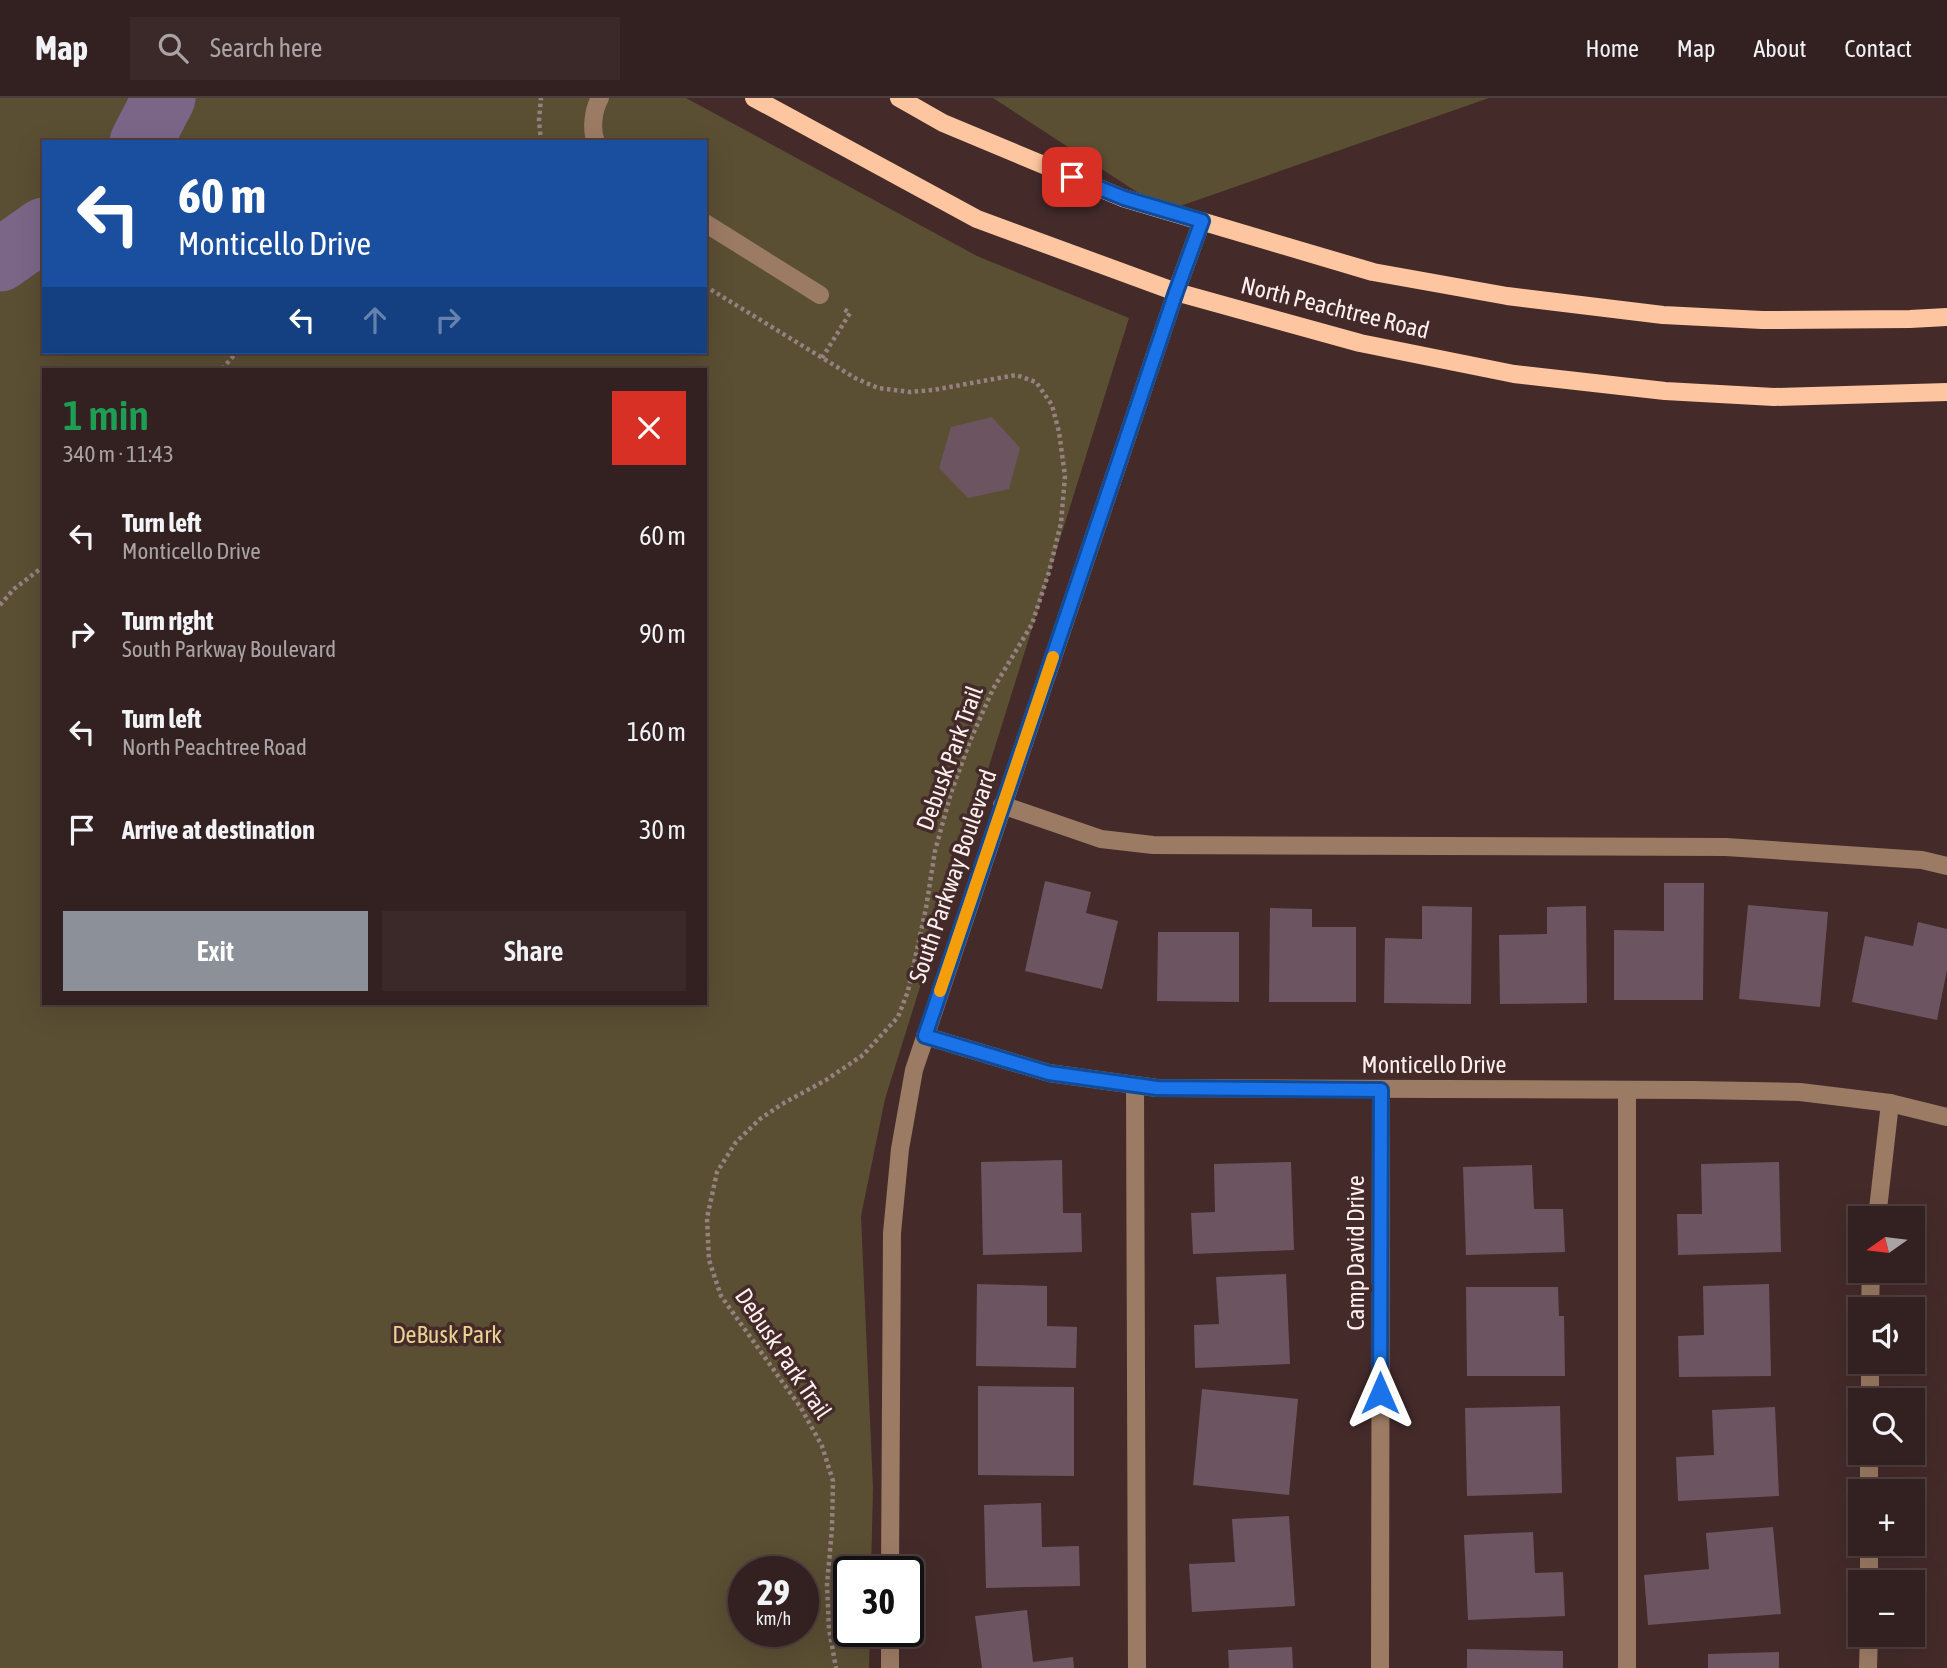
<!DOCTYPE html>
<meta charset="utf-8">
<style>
body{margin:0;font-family:"Asap Condensed",sans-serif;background:#3b2829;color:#f1f3f6;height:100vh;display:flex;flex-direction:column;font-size:26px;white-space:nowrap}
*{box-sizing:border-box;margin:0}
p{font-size:23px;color:#a9a3a5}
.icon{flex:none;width:38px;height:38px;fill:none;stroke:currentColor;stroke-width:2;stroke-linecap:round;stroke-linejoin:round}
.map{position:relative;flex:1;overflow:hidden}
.drawer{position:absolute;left:42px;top:270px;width:665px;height:637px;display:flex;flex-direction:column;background:#332020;border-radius:0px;box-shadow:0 7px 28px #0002,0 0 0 2px #4e3e3e}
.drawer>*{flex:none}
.hud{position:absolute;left:42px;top:42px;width:665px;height:214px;border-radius:0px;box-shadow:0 7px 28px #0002,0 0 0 2px #4e3e3e;background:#1a4fa0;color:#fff;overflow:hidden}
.needle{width:46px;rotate:256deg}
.fabs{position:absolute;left:1848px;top:1108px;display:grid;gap:14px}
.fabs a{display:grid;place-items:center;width:77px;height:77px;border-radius:0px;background:#332020;box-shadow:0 7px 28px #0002,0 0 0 2px #4e3e3e;font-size:35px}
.speed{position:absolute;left:728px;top:1458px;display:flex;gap:14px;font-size:35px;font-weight:700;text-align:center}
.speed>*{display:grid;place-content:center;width:91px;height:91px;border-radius:50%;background:#332020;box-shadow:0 7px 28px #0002,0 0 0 2px #4e3e3e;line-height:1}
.speed small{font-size:18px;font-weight:400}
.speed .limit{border:4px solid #111;border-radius:10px;background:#fff;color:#111}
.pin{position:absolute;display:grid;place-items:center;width:60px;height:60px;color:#fff;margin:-30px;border-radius:14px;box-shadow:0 4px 10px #0006}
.me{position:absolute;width:77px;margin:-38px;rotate:0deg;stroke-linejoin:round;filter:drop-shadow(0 0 5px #0008)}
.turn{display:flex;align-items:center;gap:24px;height:147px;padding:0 21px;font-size:32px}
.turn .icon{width:91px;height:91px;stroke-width:2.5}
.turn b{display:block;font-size:49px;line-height:60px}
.lanes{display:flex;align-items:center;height:66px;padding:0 21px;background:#0003;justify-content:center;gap:35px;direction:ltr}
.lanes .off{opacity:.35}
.round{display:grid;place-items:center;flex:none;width:74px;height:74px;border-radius:0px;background:#3b2829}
.headline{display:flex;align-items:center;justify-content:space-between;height:119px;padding:0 21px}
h1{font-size:42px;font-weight:600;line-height:52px;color:#1e9e55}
.action{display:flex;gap:14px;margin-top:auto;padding:14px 21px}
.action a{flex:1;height:80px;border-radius:0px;background:#8c9099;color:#fff;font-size:28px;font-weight:600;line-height:80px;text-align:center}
.action a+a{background:#3b2829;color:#f1f3f6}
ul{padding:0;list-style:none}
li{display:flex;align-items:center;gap:21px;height:98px;padding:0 21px}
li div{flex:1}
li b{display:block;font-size:26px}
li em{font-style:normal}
header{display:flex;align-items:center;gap:42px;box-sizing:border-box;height:98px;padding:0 35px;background:#332020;border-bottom:2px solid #4e3e3e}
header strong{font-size:33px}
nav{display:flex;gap:38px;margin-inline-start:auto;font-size:24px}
.search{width:490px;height:63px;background:#3b2829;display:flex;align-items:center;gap:18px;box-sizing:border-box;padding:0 24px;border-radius:0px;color:#a9a3a5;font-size:26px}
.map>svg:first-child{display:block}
.green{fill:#5a4f33;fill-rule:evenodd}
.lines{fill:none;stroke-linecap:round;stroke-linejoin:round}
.river{stroke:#7b6688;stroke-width:63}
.building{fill:#6d5461}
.path{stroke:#958180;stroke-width:4.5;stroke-dasharray:3.5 3.5;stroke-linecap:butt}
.minor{stroke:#9c7b64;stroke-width:18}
.major{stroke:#fdc6a0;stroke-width:18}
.route-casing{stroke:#114b97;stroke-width:18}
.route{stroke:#1a73e8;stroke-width:12}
.slow{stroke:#f59e0b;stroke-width:12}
.labels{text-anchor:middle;stroke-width:7;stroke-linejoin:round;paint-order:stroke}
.street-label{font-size:24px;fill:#fef0ef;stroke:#442b2a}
.park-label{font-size:24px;fill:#ebd291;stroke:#442b2a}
</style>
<header>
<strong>Map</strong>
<div class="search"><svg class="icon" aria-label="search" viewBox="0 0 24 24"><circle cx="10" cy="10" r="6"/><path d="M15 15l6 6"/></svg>Search here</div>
<nav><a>Home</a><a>Map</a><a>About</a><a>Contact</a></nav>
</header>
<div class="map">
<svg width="1947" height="1570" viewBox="0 0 1947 1570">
<rect width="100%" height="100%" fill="#442b2a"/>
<g class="green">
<path d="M0,0H686L977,158L1129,220L885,1001L861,1118L873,1391L871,1473L849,1474V1533H870L869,1570H0ZM44,44H705V254H44ZM44,271H705V905H44ZM744,1474H803V1533H744Z"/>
<polygon points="993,0 1489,0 1166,113"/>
</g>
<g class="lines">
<g class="river">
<polyline points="141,44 164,0"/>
<polyline points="0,162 44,131"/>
</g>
</g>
<g class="building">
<polygon points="992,319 1020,350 1009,391 968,400 939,370 951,329"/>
<polygon points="1045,783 1091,794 1086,815 1118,823 1102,891 1025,873"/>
<polygon points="1664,785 1704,785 1703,902 1614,902 1614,832 1664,833"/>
<polygon points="1748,807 1828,814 1820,909 1739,901"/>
<polygon points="1422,808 1472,809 1471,906 1384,905 1385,840 1422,841"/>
<polygon points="1586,808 1587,905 1500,906 1499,837 1547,836 1547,809"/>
<polygon points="1270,810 1312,811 1312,829 1356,829 1356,904 1269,904"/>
<polygon points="1918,824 1947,831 1947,872 1937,922 1852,904 1865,838 1913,848"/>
<polygon points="1158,834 1239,834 1239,904 1157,903"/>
<polygon points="1062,1062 1063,1115 1081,1115 1082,1154 983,1157 981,1064"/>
<polygon points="1291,1064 1294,1152 1193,1156 1191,1115 1215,1114 1214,1066"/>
<polygon points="1779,1064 1781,1154 1678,1157 1677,1116 1702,1116 1701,1066"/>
<polygon points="1532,1067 1534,1111 1563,1111 1565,1154 1466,1157 1463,1069"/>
<polygon points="1286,1176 1290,1266 1195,1270 1194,1227 1219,1226 1216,1179"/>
<polygon points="977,1186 1047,1188 1047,1228 1077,1229 1076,1270 976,1268"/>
<polygon points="1769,1186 1771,1278 1679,1279 1678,1238 1704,1237 1703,1188"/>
<polygon points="1466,1189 1558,1189 1559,1218 1564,1218 1565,1278 1467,1278"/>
<polygon points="978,1288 1074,1289 1074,1378 978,1377"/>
<polygon points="1202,1291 1298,1301 1289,1397 1193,1387"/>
<polygon points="1560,1308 1562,1395 1467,1398 1465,1310"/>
<polygon points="1775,1309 1779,1398 1678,1403 1676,1359 1714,1357 1712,1312"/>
<polygon points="1041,1405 1042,1449 1079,1448 1080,1488 986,1490 984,1407"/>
<polygon points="1289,1418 1295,1508 1192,1514 1189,1466 1235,1464 1232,1421"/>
<polygon points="1773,1429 1781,1516 1648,1527 1644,1477 1709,1471 1706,1435"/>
<polygon points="1533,1434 1535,1475 1563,1474 1565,1518 1468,1522 1464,1437"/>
<polygon points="1027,1512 1033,1564 1073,1559 1074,1570 982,1570 975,1518"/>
<polygon points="1292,1549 1293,1570 1229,1570 1228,1552"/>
<polygon points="1467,1551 1563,1553 1563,1570 1467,1570"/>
<polygon points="1779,1554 1779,1570 1708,1570 1708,1556"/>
</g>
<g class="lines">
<g class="path">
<polyline points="541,44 539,22 541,0"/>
<polyline points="705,188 855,280 878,290 910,294 933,292 1016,277 1036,284 1052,307 1059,334 1065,378 1061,425 1049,474 1032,526 993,591 970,643 951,695 935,753 926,810 908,893 898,919 863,957 826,982 782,1006 760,1021 736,1044 717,1074 707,1120 709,1162 721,1198 801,1310 822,1348 833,1383 832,1430 827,1487 829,1531 836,1570"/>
<polyline points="822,260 850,215 842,210"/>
<polyline points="222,271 237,254"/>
<polyline points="0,507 14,491 44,468"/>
</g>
<g class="minor">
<path d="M596,44C591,32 593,12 600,0"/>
<polyline points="705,125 820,197"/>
<polyline points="1002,707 1101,741 1153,747 1726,749 1922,762 1947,768"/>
<polyline points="925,938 1049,975 1157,990 1694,992 1800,994 1890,1005 1947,1019"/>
<polyline points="1135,989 1137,1570"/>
<polyline points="1877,1120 1890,1005"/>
<polyline points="1870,1211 1871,1172"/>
<polyline points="1870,1302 1870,1264"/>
<polyline points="1869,1393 1869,1354"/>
<polyline points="890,1474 892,1135 900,1051 914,972 1176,194 1202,123"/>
<polyline points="1869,1484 1869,1446"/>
<polyline points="890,1533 890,1570"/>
<polyline points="1380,1570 1381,992"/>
<polyline points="1627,1570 1627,993"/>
<polyline points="1868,1570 1869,1536"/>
</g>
<g class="major">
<polyline points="754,0 977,121 1176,194 1360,245 1514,276 1665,293 1774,299 1947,294"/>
<polyline points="899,0 943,25 1123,100 1373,174 1507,198 1663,217 1762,222 1910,221 1947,219"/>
</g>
</g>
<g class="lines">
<g class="route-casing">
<polyline id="route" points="1072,79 1124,100 1202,123 1176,194 925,938 1049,975 1157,990 1381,992 1380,1295"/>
</g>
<use href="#route" class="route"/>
<polyline class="slow" points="940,893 1053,559"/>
</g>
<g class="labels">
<g class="street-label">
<text transform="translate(1335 210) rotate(14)" y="8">North Peachtree Road</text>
<text transform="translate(950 660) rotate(-70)" y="8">Debusk Park Trail</text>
<text transform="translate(953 778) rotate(-71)" y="8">South Parkway Boulevard</text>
<text x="1434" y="975">Monticello Drive</text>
<text transform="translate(1356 1155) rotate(-90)" y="8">Camp David Drive</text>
<text transform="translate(783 1256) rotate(56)" y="8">Debusk Park Trail</text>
</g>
<g class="park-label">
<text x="447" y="1245">DeBusk Park</text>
</g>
</g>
</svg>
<div class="fabs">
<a><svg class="needle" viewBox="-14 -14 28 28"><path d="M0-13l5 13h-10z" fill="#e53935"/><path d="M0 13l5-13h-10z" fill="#a9a3a5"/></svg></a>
<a><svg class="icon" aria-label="sound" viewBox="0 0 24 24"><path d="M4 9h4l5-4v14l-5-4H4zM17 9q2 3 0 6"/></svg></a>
<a><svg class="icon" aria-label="search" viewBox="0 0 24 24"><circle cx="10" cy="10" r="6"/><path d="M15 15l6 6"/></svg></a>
<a>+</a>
<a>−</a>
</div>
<div class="speed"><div>29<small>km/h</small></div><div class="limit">30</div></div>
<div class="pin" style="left:1072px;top:79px;background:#d93025"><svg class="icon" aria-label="arrive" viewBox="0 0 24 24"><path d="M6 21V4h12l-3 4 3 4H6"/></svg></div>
<svg class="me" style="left:1380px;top:1295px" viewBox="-20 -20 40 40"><path d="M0-17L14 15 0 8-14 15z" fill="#1a73e8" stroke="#fff" stroke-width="4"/></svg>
<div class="hud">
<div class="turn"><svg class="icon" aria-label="left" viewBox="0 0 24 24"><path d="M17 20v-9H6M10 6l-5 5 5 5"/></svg><div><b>60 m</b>Monticello Drive</div></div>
<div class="lanes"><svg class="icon" aria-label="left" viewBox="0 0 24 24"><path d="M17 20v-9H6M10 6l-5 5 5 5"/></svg><svg class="icon off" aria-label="ahead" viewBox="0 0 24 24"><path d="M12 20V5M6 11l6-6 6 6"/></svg><svg class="icon off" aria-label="right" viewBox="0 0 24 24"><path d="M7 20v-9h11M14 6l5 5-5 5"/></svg></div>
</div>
<section class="drawer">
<div class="headline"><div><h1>1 min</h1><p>340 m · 11:43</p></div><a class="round" style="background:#d93025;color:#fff"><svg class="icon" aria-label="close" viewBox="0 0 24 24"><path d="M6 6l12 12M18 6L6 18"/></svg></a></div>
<ul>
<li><svg class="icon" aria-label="left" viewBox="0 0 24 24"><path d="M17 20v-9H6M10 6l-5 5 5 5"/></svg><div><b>Turn left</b><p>Monticello Drive</p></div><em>60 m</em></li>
<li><svg class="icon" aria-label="right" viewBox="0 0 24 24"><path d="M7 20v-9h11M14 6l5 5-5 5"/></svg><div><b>Turn right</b><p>South Parkway Boulevard</p></div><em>90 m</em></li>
<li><svg class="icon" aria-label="left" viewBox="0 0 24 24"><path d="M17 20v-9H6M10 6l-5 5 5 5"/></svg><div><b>Turn left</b><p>North Peachtree Road</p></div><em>160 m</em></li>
<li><svg class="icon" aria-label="arrive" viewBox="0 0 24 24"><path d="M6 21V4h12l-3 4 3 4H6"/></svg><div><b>Arrive at destination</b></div><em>30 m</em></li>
</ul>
<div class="action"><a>Exit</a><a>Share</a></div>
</section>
</div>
